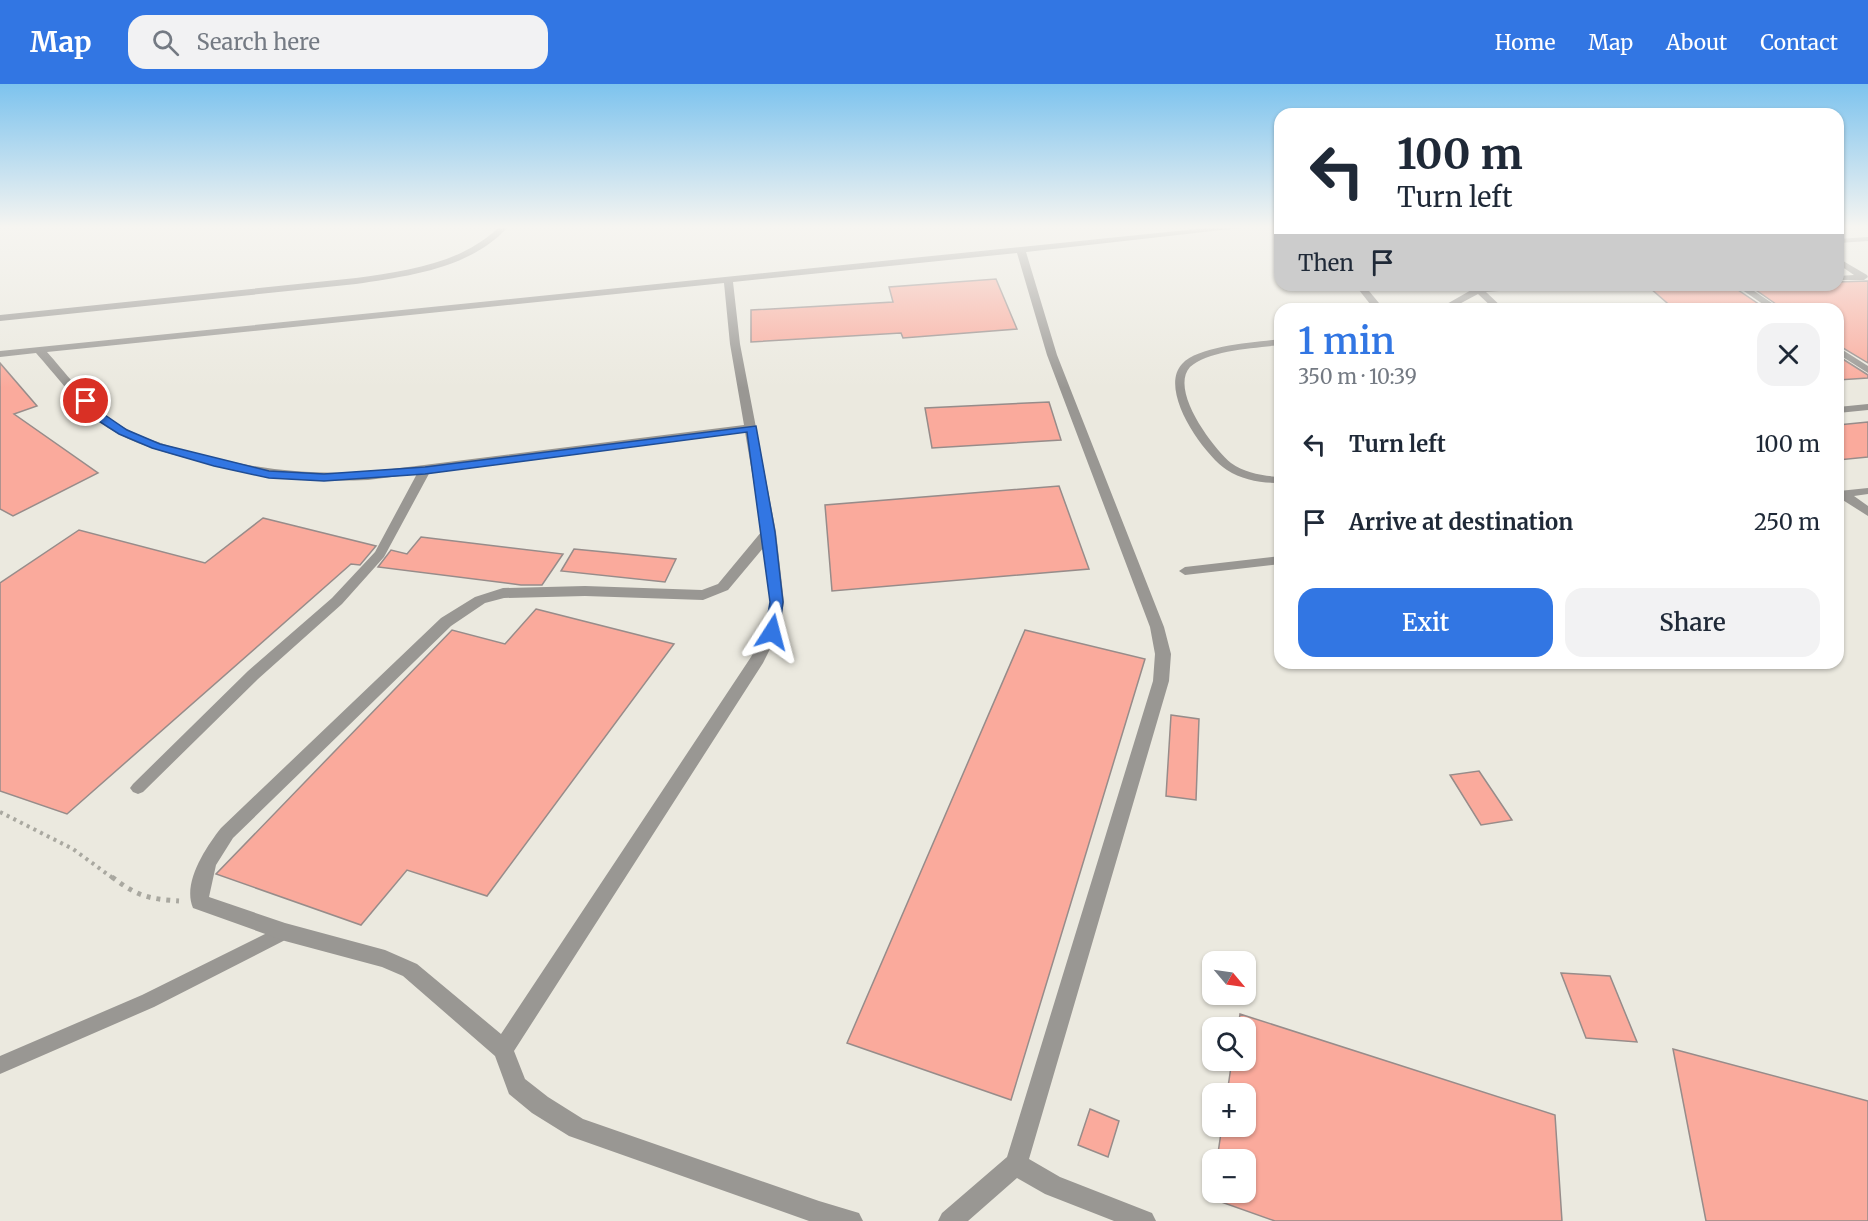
<!DOCTYPE html>
<meta charset="utf-8">
<style>
body{margin:0;font-family:Merriweather,serif;background:#f2f2f3;color:#1f2937;height:100vh;display:flex;flex-direction:column;font-size:22px;white-space:nowrap}
*{box-sizing:border-box;margin:0}
p{font-size:20px;color:#747a83}
.icon{flex:none;width:33px;height:33px;fill:none;stroke:currentColor;stroke-width:2;stroke-linecap:round;stroke-linejoin:round}
.map{position:relative;flex:1;overflow:hidden}
.panel{position:absolute;left:1274px;top:219px;width:570px;height:366px;display:flex;flex-direction:column;background:#fff;border-radius:18px;box-shadow:0 2px 4px #0004}
.panel>*{flex:none}
.banner{position:absolute;left:1274px;top:24px;width:570px;height:183px;border-radius:18px;box-shadow:0 2px 4px #0004;background:#fff;color:#1f2937;overflow:hidden}
.needle{width:39px;rotate:119deg}
.buttons{position:absolute;left:1202px;top:867px;display:grid;gap:12px}
.buttons a{display:grid;place-items:center;width:54px;height:54px;border-radius:12px;background:#fff;box-shadow:0 2px 4px #0004;font-size:30px}
.pin{position:absolute;display:grid;place-items:center;width:51px;height:51px;color:#fff;margin:-26px;border:3px solid #fff;border-radius:50%;box-shadow:0 2px 6px #0007}
.me{position:absolute;width:66px;margin:-33px;rotate:9deg;stroke-linejoin:round;filter:drop-shadow(0 0 4px #0008)}
.turn{display:flex;align-items:center;gap:21px;height:126px;padding:0 24px;font-size:27px}
.turn .icon{width:78px;height:78px;stroke-width:2.5}
.turn b{display:block;font-size:42px;line-height:51px}
.then{display:flex;align-items:center;height:57px;padding:0 24px;background:#0003;gap:12px;font-size:22px}
.round{display:grid;place-items:center;flex:none;width:63px;height:63px;border-radius:18px;background:#f2f2f3}
.headline{display:flex;align-items:center;justify-content:space-between;height:102px;padding:0 24px}
h1{font-size:36px;font-weight:600;line-height:45px;color:#3276e3}
.action{display:flex;gap:12px;margin-top:auto;padding:12px 24px}
.action a{flex:1;height:69px;border-radius:18px;background:#3276e3;color:#fff;font-size:24px;font-weight:600;line-height:69px;text-align:center}
.action a+a{background:#f2f2f3;color:#1f2937}
ul{padding:0;list-style:none}
li{display:flex;align-items:center;gap:18px;height:78px;padding:0 24px}
li div{flex:1}
li b{display:block;font-size:22px}
li em{font-style:normal}
header{display:flex;align-items:center;gap:36px;box-sizing:border-box;height:84px;padding:0 30px;background:#3276e3;color:#fff}
header strong{font-size:28px}
nav{display:flex;gap:33px;margin-inline-start:auto;font-size:21px}
.search{width:420px;height:54px;background:#f2f2f3;display:flex;align-items:center;gap:15px;box-sizing:border-box;padding:0 21px;border-radius:18px;color:#747a83;font-size:22px}
.map>svg:first-child{display:block}
.building{fill:#faaa9c;stroke:#978c8a;stroke-width:1.5}
.lines{fill:none;stroke-linecap:round;stroke-linejoin:round}
.path-far1{stroke:#a9a8a0;stroke-width:4;stroke-dasharray:3 4.5;stroke-linecap:butt}
.path{stroke:#a9a8a0;stroke-width:5;stroke-dasharray:4 6;stroke-linecap:butt}
.service{fill:#999793;fill-rule:evenodd}
.minor{fill:#999793;fill-rule:evenodd}
.route{fill:#3276e3;stroke:#204d94;stroke-width:1.5}
</style>
<header>
<strong>Map</strong>
<div class="search"><svg class="icon" aria-label="search" viewBox="0 0 24 24"><circle cx="10" cy="10" r="6"/><path d="M15 15l6 6"/></svg>Search here</div>
<nav><a>Home</a><a>Map</a><a>About</a><a>Contact</a></nav>
</header>
<div class="map">
<svg width="1868" height="1137" viewBox="0 0 1868 1137">
<rect width="100%" height="100%" fill="#ebe9df"/>
<g class="building">
<polygon points="996,195 1017,245 903,254 901,249 751,258 751,226 893,218 889,203"/>
<polygon points="1868,197 1868,279 1838,261 1838,225 1783,225 1753,204 1765,204 1761,201 1838,201 1838,198"/>
<polygon points="1650,204 1735,204 1766,225 1674,225"/>
<polygon points="1838,272 1868,291 1868,294 1838,296"/>
<polygon points="0,279 37,322 14,330 98,389 13,432 0,425"/>
<polygon points="1049,318 1061,356 932,364 925,324"/>
<polygon points="1868,338 1868,373 1838,376 1838,341"/>
<polygon points="1059,402 1089,485 832,507 825,421"/>
<polygon points="263,434 376,462 360,481 351,480 67,730 0,707 0,499 79,446 205,479"/>
<polygon points="421,453 563,470 542,501 521,501 378,483 391,466 407,470"/>
<polygon points="574,465 676,475 665,498 561,487"/>
<polygon points="536,525 674,560 487,812 407,786 361,841 216,790 452,546 505,560"/>
<polygon points="1025,546 1145,575 1011,1016 847,959"/>
<polygon points="1171,631 1199,635 1196,716 1166,712"/>
<polygon points="1479,687 1512,736 1481,741 1450,691"/>
<polygon points="1561,889 1610,892 1637,958 1586,954"/>
<polygon points="1240,930 1555,1031 1562,1137 1275,1137 1210,1114 1212,1104 1212,1108 1245,1108 1245,1076 1217,1076 1222,1042 1245,1042 1245,1010 1227,1010 1232,976 1245,976 1245,944 1238,944"/>
<polygon points="1673,965 1868,1017 1868,1137 1706,1137"/>
<polygon points="1090,1025 1119,1037 1108,1073 1078,1061"/>
</g>
<g class="lines">
<polyline class="path-far1" points="0,728 73,765 114,795"/>
<path class="path" d="M112,793C137,812 148,815 179,817"/>
<g class="service">
<path d="M498,144H507C469,185 408,192 356,200L0,237V231L356,194C406,187 460,180 498,144Z"/>
<polygon points="1868,153 1868,157 1838,159 1838,155"/>
<polygon points="1838,174 1867,191 1868,193 1864,196 1838,196 1838,192 1854,191 1838,180"/>
<polygon points="1355,201 1364,201 1384,225 1374,225"/>
<polygon points="1473,201 1481,203 1543,201 1539,204 1486,208 1504,225 1494,225 1478,210 1450,225 1438,225 1473,205"/>
<polygon points="1735,201 1745,201 1781,225 1770,225"/>
<path d="M1280,255V261C1256,264 1208,266 1190,283C1169,306 1213,364 1231,379C1245,389 1263,392 1280,393V399C1261,399 1242,396 1227,386C1203,370 1158,306 1182,280C1200,261 1254,259 1280,255Z"/>
<polygon points="1838,263 1868,282 1868,289 1838,270"/>
<polygon points="1868,320 1868,326 1838,329 1838,323"/>
<polygon points="425,383 431,386 384,473 342,520 258,595 143,708 138,710 133,708 130,704 133,700 248,587 332,514 375,468 419,386"/>
<polygon points="1868,404 1868,410 1854,412 1868,422 1868,432 1838,413 1839,407"/>
<polygon points="1280,472 1280,480 1185,491 1179,487 1185,483"/>
<polygon points="285,840 291,843 294,848 291,853 154,923 0,990 0,972 142,911"/>
</g>
<path class="minor" d="M1206,144H1240L1026,168L1057,271L1164,543L1171,570L1169,597L1029,1075L1060,1093L1152,1129L1156,1137H1114L1045,1110L1017,1094L968,1137H938L942,1129L1007,1073L1153,597L1155,570L1150,543L1047,271L1017,169L733,198L740,260L776,448L784,518L779,547L763,579L514,967L525,995L548,1013L583,1035L819,1117L859,1129L863,1137H809L569,1052L532,1029L509,1010L495,972L403,892L382,883L285,857L193,824C182,799 206,763 221,744L441,534L475,513L503,504L585,502L702,506L718,500L762,447L745,348L368,396C298,399 249,391 182,373C153,365 123,356 98,337C79,322 54,289 36,269L0,273V267ZM724,199L730,260L744,341L368,388C303,391 253,385 191,368C162,360 131,351 107,332C87,317 64,287 47,268ZM764,463L770,518L765,547L751,573L501,950L417,880L385,866L285,839L209,813L216,781L233,754L451,542L485,519L504,514L585,512L703,516L728,506Z"/>
</g>
<linearGradient id="sky" x2="0" y2="1"><stop stop-color="#7dc3ee"/><stop offset="0.47" stop-color="#f6f5f1"/><stop offset="1" stop-color="#f6f5f1" stop-opacity="0"/></linearGradient>
<rect width="1868" height="304" fill="url(#sky)"/>
<polygon class="route" points="86,314 105,331 127,346 160,360 269,387 324,390 425,383 756,342 775,448 783,518 779,548 772,552 765,548 770,518 747,348 425,390 324,397 269,394 214,382 152,364 119,350 97,336 80,317"/>
</svg>
<div class="buttons">
<a><svg class="needle" viewBox="-14 -14 28 28"><path d="M0-13l5 13h-10z" fill="#e53935"/><path d="M0 13l5-13h-10z" fill="#747a83"/></svg></a>
<a><svg class="icon" aria-label="search" viewBox="0 0 24 24"><circle cx="10" cy="10" r="6"/><path d="M15 15l6 6"/></svg></a>
<a>+</a>
<a>−</a>
</div>
<div class="pin" style="left:86px;top:317px;background:#d93025"><svg class="icon" aria-label="arrive" viewBox="0 0 24 24"><path d="M6 21V4h12l-3 4 3 4H6"/></svg></div>
<svg class="me" style="left:772px;top:548px" viewBox="-20 -20 40 40"><path d="M0-17L14 15 0 8-14 15z" fill="#3276e3" stroke="#fff" stroke-width="4"/></svg>
<div class="banner">
<div class="turn"><svg class="icon" aria-label="left" viewBox="0 0 24 24"><path d="M17 20v-9H6M10 6l-5 5 5 5"/></svg><div><b>100 m</b>Turn left</div></div>
<div class="then">Then<svg class="icon" aria-label="arrive" viewBox="0 0 24 24"><path d="M6 21V4h12l-3 4 3 4H6"/></svg></div>
</div>
<section class="panel">
<div class="headline"><div><h1>1 min</h1><p>350 m · 10:39</p></div><a class="round"><svg class="icon" aria-label="close" viewBox="0 0 24 24"><path d="M6 6l12 12M18 6L6 18"/></svg></a></div>
<ul>
<li><svg class="icon" aria-label="left" viewBox="0 0 24 24"><path d="M17 20v-9H6M10 6l-5 5 5 5"/></svg><div><b>Turn left</b></div><em>100 m</em></li>
<li><svg class="icon" aria-label="arrive" viewBox="0 0 24 24"><path d="M6 21V4h12l-3 4 3 4H6"/></svg><div><b>Arrive at destination</b></div><em>250 m</em></li>
</ul>
<div class="action"><a>Exit</a><a>Share</a></div>
</section>
</div>
